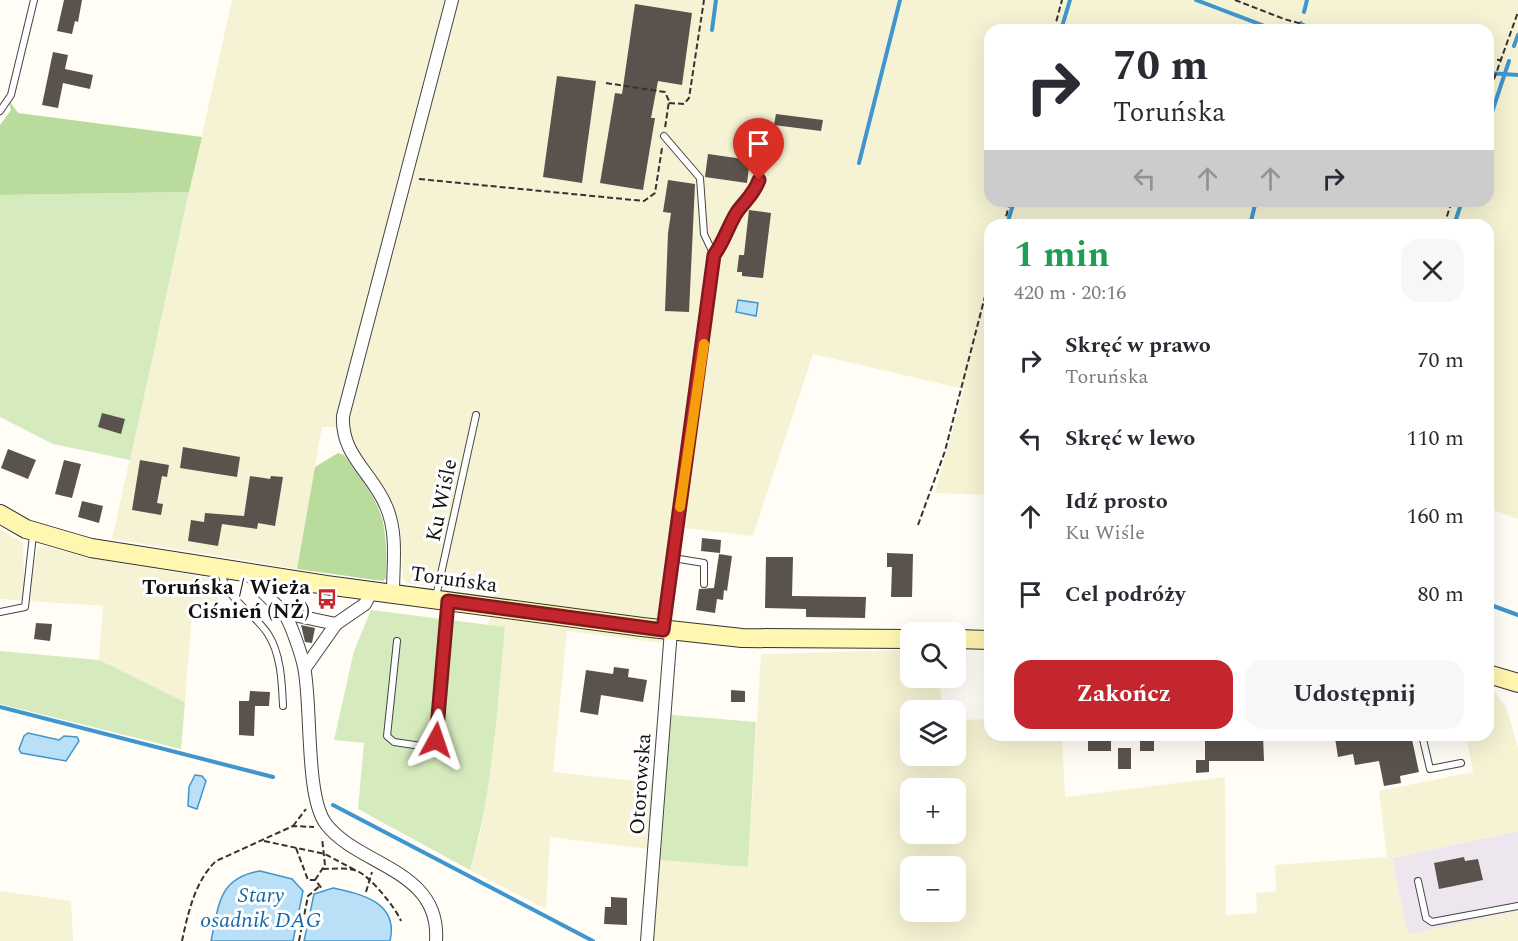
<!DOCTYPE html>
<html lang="pl">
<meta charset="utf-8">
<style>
body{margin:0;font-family:Spectral,serif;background:#f7f7f7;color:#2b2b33;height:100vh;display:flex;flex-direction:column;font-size:22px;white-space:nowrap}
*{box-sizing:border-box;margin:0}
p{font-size:20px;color:#7c7c81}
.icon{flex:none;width:33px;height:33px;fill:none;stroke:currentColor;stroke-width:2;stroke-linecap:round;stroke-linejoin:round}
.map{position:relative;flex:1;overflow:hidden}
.drawer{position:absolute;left:984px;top:219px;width:510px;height:522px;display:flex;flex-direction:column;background:#fff;border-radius:18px;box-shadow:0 6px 24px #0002}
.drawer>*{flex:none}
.guide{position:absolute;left:984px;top:24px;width:510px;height:183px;border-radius:18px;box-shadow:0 6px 24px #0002;background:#fff;color:#2b2b33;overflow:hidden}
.tools{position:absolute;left:900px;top:622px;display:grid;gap:12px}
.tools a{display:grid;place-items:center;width:66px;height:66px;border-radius:12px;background:#fff;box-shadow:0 6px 24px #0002;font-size:30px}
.pin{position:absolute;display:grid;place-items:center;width:51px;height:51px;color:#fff;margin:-62px -26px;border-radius:50% 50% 50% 0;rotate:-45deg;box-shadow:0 0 6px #0007}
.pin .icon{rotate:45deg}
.me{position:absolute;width:66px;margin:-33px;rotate:5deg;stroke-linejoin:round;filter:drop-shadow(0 0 4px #0008)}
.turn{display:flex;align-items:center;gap:21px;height:126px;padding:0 30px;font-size:27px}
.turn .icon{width:78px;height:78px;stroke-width:2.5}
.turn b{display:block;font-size:42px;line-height:51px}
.lanes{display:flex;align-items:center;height:57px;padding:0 30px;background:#0003;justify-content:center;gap:30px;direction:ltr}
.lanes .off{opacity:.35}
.round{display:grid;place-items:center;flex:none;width:63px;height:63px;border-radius:18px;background:#f7f7f7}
.headline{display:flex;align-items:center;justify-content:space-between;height:102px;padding:0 30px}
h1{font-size:36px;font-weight:700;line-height:45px;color:#1e9e55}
.action{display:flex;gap:12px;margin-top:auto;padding:12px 30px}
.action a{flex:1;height:69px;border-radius:18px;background:#c4262e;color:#fff;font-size:24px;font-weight:700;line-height:69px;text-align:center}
.action a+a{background:#f7f7f7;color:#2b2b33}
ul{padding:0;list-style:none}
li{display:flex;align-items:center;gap:18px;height:78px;padding:0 30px}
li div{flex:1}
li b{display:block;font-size:22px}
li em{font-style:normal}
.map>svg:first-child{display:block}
.industrial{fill:#eee6ef}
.farmland{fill:#f6f3d4;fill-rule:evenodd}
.green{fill:#d5ebbd}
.forest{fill:#b9dc9c}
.water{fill:#b9e0f7;stroke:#3f96cf;stroke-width:1.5}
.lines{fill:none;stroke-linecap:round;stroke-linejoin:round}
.stream{stroke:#3f96cf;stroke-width:4}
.building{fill:#5a524d}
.lane-casing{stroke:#444;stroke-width:8}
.street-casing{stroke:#444;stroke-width:14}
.secondary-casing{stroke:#333;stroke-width:20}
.path{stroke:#333;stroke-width:2;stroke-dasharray:6 3;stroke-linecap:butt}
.lane{stroke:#fff;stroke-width:6}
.street{stroke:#fff;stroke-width:12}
.secondary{stroke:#fff6b0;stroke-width:18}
.route-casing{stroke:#7f191e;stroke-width:15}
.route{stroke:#c4262e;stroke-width:10}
.slow{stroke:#f59e0b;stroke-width:10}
.labels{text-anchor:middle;stroke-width:6;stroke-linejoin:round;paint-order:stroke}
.street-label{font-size:21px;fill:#111;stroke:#fff}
.poi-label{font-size:21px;font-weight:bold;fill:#111;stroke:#fff;text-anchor:end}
.water-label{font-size:22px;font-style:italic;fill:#1768a6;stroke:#fff}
</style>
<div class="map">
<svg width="1518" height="941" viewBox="0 0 1518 941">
<rect width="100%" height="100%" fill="#fffdf5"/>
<polygon class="industrial" points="1518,831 1518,911 1407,935 1392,858"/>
<g class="farmland">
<path d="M232,0H1518V519L1488,508V225H990V495L935,493L964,389L813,354L753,536L677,527L662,643L567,631L553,772L655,783L648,849L550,837L546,909L470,870L481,831L505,627L488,626L494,595L406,583L403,577L400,525L396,513L386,490L355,447L349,427H322L297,569L112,539ZM990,30H1488V201H990Z"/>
<polygon points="0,529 23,543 24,579 32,580 37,550 43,546 91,558 215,579 219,602 193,600 185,702 99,660 103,606 0,599"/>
<path d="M910,650V678H939L943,711H910V756H956V720L990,719V735H1062L1065,797L1225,777L1226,915L1257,913L1256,893L1276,891L1275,865L1387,857L1379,791L1473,772L1466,735H1488V684L1506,707L1518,748V831L1392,858L1408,934L1518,911V941H642L648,859L748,867L761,654ZM910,789H956V834H910ZM910,867H956V912H910Z"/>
<polygon points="0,891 71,901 73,941 0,941"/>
</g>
<g class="green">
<polygon points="189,192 130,460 53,444 0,417 0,195"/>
<path d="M371,610L505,627C497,709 493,790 470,870L358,809L364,743L334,740L354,651Z"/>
<polygon points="0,651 99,660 185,702 181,749 0,704"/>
<polygon points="662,714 756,722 748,867 648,859"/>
</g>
<g class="forest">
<polygon points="8,99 18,113 202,137 189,192 0,195 0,125 11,110"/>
<path d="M338,453L344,455C381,506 388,513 386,578L383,581L297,569L315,467Z"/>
</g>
<g class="water">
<polygon points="738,300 758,303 756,316 736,312"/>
<polygon points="28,733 59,740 64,736 77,737 79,741 66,761 21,753 19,749 24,736"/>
<polygon points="195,775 202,776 206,781 197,809 188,806 189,787"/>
<path d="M260,871L292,879L303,891L293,941H211C219,905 218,878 260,871Z"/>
<path d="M333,888C361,894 399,902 390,941H304L314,894Z"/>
</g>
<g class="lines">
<g class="stream">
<polyline points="1196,0 1275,30"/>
<polyline points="1304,12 1307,0"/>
<polyline points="712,30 716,0"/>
<polyline points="1061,30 1070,0"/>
<polyline points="1299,30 1301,23"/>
<polyline points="1514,46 1518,35"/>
<polyline points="1488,73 1518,75"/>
<polyline points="1488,124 1509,61"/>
<polyline points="859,163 900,0"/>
<polyline points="1007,225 1014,201"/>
<polyline points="1250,225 1256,201"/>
<polyline points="1454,225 1462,201"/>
<polyline points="1488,604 1518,615"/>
<polyline points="0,707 273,777"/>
<polyline points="333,805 593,941"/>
</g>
</g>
<g class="building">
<polygon points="64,0 82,0 78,22 75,21 72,34 57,31"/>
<polygon points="635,4 692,13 682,85 658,81 651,118 655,118 643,190 600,183 615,93 622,94"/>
<polygon points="53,52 68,55 65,69 93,75 90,89 63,83 58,108 42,105"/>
<polygon points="557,76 596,81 582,183 543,177"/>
<polygon points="776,114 823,120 821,131 774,125"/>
<polygon points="708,154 750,160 747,183 705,177"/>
<polygon points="668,180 695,184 689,312 665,311 668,233 671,213 663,212"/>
<polygon points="749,210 771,213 763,278 742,276 742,272 737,272 739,255 744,255"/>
<polygon points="102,413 125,419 121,434 98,427"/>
<polygon points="183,447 240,457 237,477 180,468"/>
<polygon points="8,449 36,460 28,479 1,468"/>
<polygon points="64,460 81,464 72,498 55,494"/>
<polygon points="140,460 169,465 167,477 162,476 157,503 163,504 161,515 132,510"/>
<polygon points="250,476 270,479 271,476 283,477 275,526 258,523 257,529 222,524 218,546 188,541 191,520 204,522 205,513 244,516"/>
<polygon points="82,501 103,506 99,523 78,517"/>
<polygon points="702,538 721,540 720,553 701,551"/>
<polygon points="887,553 913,554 912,597 891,597 892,567 887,567"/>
<polygon points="719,554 732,556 727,591 724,590 723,600 717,599 715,613 696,610 699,589 714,588"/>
<polygon points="766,557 793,557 792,596 866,597 865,618 806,617 806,609 765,608"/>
<polygon points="36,623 52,624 50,641 34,639"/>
<polygon points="301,625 315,628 312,643 305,642"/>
<polygon points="614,667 629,669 628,677 647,680 643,702 601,695 598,715 580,712 586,670 613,674"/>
<polygon points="731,690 745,691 745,702 731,702"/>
<polygon points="250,691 270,692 269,706 255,706 254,736 239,735 239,701 249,701"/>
<rect x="1088" y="735" width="23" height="16"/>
<rect x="1140" y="735" width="14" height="16"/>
<polygon points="1205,735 1263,735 1264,761 1209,761 1209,772 1196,773 1196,760 1205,760"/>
<polygon points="1353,735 1411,735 1419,772 1400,776 1401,783 1384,786 1379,761 1355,765 1353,754 1338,757 1335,738"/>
<rect x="1118" y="748" width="13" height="21"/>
<polygon points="1464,857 1465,861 1478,859 1483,880 1439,889 1434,863"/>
<polygon points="611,897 627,898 627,925 604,924 605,907 611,907"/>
</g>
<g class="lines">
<g class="lane-casing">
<g id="lane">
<polyline points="0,111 11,95 34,0"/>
<polyline points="664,136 700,178 704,234 714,255"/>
<polyline points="673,558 704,563 704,584"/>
<path d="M221,572C227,601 253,611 268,634C281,654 282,683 283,706"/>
<polyline points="437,592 476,415"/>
<polyline points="0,612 25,607 33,535"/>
<path d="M663,627L714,255C724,242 728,226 737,212C745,201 755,194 759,180"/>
<polyline points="397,641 387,736 394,742 428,747 436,740 448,604"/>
<polyline points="1422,735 1430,769 1461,763"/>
<polyline points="1418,881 1426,918 1432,922 1518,906"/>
</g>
</g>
<g class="street-casing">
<g id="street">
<path d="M252,574C260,594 270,597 283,612C290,620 302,656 304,667C312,703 305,797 326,824C358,866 441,869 436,941"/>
<path d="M393,593C393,564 398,533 386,506C372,472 341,456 343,416L452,0"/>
<polyline points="284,613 336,624 365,604 372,591"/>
<polyline points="305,668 336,624"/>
<polyline points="647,941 671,630"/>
</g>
</g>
<g class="secondary-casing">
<g id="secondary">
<polyline points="0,514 26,529 91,548 326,585 642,627 742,638 910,639"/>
<polyline points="956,639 990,640"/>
<polyline points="1488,674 1518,683"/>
</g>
</g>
<g class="path">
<polyline points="1235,0 1284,19 1324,30"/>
<polyline points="1054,30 1062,0"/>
<polyline points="1295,30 1297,23"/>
<polyline points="1488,59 1501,60"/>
<polyline points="606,83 665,92 669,101 665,128"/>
<polyline points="1488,96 1518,12"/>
<polyline points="669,103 684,104 689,98 704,0"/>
<polyline points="419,179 644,201 655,193 662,148"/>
<polyline points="1004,225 1010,201"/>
<polyline points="1444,225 1452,201"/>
<polyline points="918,525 945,451 990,277"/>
<polyline points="293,826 306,809"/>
<polyline points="264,841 325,854 355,870"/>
<polyline points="296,848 308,880 315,880 323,890"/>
<path d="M323,869C334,869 347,867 357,871C369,875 396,908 401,921"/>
<polyline points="315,880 325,865 322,838"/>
<polyline points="366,892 372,872"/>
<path d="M182,941C188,913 195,881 216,861L293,826L314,827"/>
<polyline points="299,941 308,896 321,885"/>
</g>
<use href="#lane" class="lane"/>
<use href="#street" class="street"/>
<use href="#secondary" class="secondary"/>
</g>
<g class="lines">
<g class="route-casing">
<path id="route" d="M436,740L448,601L663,630L714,255C724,242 728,226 737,212C745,201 754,194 759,180"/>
</g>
<use href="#route" class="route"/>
<polyline class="slow" points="680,507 704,344"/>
</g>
<defs>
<g id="bus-bare" transform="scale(1.62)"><path d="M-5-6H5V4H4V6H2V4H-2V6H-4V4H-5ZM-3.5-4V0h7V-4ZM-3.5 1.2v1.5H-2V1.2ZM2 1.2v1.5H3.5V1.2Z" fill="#c4262e" stroke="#fff" stroke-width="2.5" paint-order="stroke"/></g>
</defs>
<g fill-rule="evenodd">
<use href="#bus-bare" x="327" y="599"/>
</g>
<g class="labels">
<g class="street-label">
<text transform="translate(441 500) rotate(-78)" y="7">Ku Wiśle</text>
<text transform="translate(454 579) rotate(8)" y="7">Toruńska</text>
<text transform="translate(640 784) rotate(-86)" y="7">Otorowska</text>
</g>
<g class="poi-label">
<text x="310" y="594">Toruńska / Wieża<tspan x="310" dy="24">Ciśnień (NŻ)</tspan></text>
</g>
<g class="water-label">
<text x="261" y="902">Stary<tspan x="261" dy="25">osadnik DAG</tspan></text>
</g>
</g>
</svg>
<div class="tools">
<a><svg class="icon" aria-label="search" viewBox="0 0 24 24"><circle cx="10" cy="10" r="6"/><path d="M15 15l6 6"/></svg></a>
<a><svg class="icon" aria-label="layers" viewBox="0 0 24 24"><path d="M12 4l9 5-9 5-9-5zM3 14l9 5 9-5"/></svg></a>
<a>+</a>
<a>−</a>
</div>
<div class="pin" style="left:759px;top:180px;background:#d93025"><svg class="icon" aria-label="arrive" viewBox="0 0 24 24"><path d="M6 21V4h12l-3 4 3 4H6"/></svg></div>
<svg class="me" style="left:436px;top:740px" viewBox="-20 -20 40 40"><path d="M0-17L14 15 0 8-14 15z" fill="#c4262e" stroke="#fff" stroke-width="4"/></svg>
<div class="guide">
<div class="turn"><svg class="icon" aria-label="right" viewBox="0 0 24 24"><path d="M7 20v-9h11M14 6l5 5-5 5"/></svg><div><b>70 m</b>Toruńska</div></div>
<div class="lanes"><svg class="icon off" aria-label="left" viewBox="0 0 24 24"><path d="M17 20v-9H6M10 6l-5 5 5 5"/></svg><svg class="icon off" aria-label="ahead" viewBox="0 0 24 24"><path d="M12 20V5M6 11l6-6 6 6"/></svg><svg class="icon off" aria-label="ahead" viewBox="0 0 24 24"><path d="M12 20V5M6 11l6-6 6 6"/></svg><svg class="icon" aria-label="right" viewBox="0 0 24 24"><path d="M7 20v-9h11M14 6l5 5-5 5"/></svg></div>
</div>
<section class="drawer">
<div class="headline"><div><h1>1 min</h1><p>420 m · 20:16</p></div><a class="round"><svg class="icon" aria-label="close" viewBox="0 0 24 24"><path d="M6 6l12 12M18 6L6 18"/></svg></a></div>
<ul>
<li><svg class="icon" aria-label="right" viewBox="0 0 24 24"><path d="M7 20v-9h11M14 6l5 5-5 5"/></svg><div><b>Skręć w prawo</b><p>Toruńska</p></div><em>70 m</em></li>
<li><svg class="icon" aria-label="left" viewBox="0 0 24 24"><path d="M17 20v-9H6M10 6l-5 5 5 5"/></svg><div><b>Skręć w lewo</b></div><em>110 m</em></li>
<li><svg class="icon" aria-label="ahead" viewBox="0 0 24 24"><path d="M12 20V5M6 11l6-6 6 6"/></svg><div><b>Idź prosto</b><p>Ku Wiśle</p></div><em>160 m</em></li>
<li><svg class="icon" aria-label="arrive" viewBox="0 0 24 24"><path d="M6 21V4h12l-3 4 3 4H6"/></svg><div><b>Cel podróży</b></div><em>80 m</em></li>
</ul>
<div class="action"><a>Zakończ</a><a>Udostępnij</a></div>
</section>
</div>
